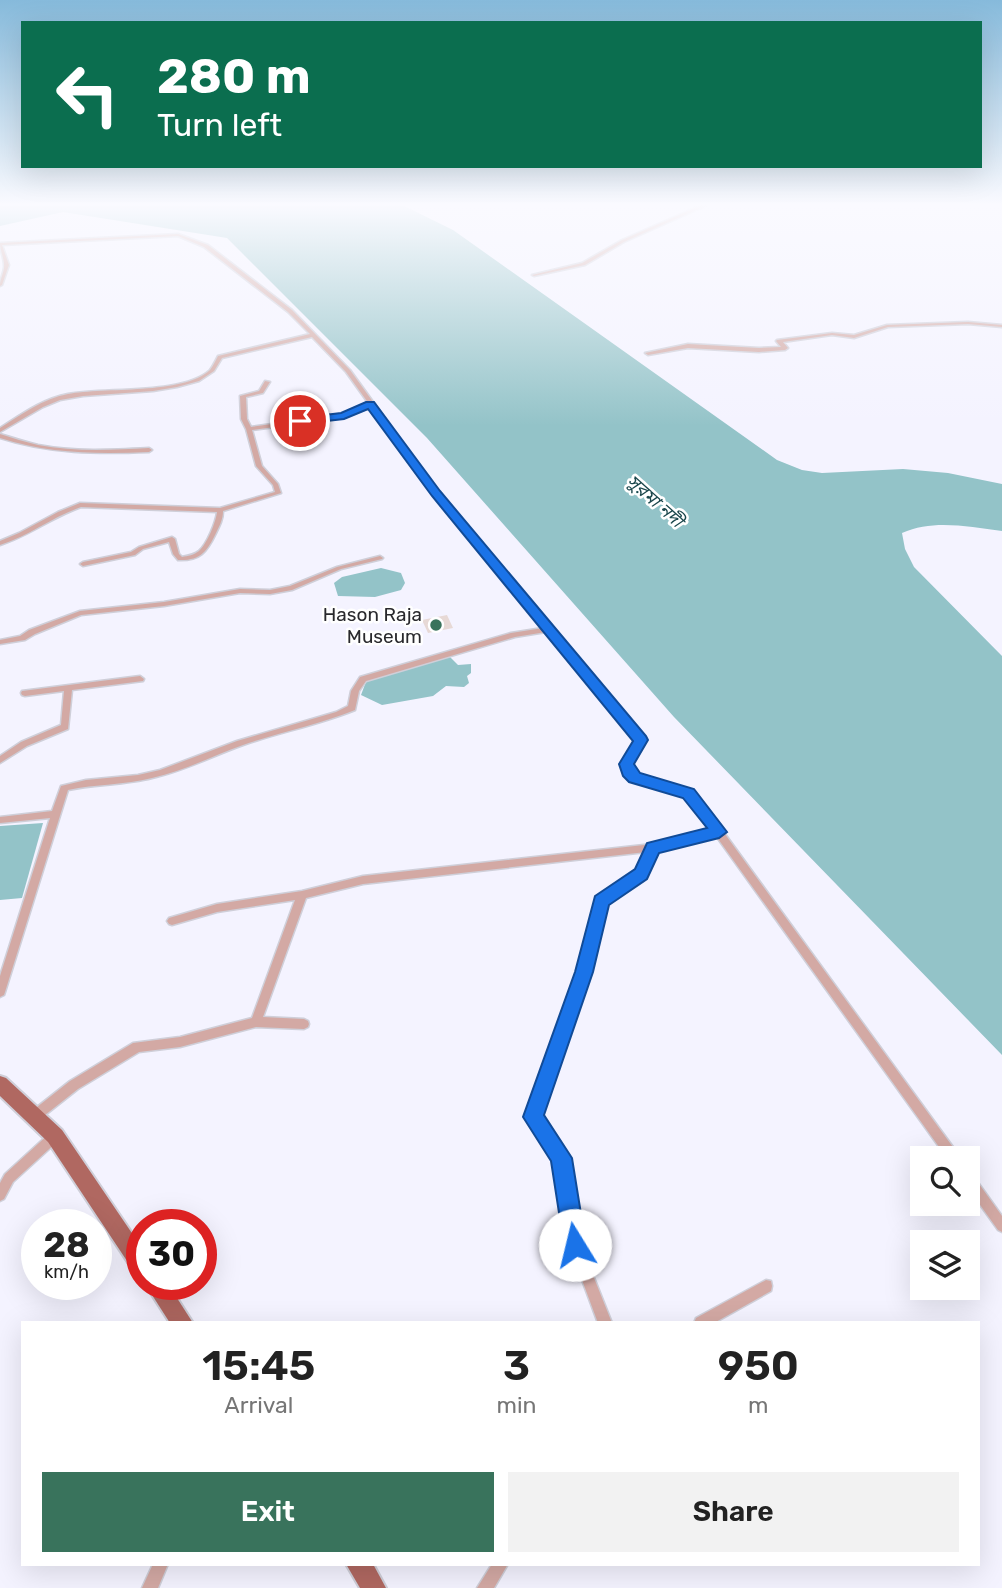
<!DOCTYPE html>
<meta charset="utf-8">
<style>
body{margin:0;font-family:Rubik,"Noto Sans Bengali",sans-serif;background:#f2f2f2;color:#222;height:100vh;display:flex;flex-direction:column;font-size:26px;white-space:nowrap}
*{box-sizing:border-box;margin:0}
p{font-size:23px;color:#767676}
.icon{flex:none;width:38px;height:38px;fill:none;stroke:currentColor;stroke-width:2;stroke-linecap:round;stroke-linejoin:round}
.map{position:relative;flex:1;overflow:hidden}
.details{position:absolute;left:21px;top:1321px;width:959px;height:245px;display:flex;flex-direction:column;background:#fff;border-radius:0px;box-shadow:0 7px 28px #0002}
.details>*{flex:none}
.guide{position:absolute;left:21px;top:21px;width:961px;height:147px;border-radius:0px;box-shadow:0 7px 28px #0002;background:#0b6e4f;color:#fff;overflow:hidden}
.fabs{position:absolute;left:910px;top:1146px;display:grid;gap:14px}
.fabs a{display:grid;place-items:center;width:70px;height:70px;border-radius:0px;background:#fff;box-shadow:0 7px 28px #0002;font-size:35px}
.speed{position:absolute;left:21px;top:1209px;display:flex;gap:14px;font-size:35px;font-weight:700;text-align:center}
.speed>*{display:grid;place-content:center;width:91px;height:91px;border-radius:50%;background:#fff;box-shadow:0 7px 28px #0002;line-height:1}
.speed small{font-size:18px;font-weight:400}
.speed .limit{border:10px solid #d22;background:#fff;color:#111}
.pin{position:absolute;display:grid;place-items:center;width:60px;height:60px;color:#fff;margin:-30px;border:4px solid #fff;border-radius:50%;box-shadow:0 2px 7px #0007}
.me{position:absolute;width:77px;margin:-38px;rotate:351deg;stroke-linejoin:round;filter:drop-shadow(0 0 5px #0008)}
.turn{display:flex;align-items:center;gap:24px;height:147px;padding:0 21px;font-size:32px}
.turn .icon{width:91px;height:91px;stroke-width:2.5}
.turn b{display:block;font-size:49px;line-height:60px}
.eta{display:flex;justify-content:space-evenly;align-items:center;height:119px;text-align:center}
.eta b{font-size:42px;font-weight:600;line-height:49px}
.primary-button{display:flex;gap:14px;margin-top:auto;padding:14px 21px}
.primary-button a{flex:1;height:80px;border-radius:0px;background:#39735c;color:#fff;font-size:28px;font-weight:600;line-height:80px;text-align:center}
.primary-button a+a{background:#f2f2f2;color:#222}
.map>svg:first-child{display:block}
.water{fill:#93c3c8}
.building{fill:#e7d9d6}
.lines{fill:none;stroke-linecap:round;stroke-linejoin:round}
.street-casing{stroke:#cfcfd9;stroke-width:3}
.primary-casing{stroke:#cfcfd9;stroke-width:4}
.street{fill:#d3a9a4;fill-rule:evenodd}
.primary{fill:#b06861;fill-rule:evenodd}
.route{fill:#1a73e8;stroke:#114b97;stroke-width:2}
.poi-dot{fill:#39735c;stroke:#fff;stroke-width:2.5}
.labels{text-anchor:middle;stroke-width:5;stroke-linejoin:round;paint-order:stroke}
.far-water-label{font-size:18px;font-style:italic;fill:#1a464b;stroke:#fff}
.poi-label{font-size:19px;fill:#29292d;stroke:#fff;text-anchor:end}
</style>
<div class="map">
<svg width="1002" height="1588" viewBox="0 0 1002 1588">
<rect width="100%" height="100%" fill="#f4f3ff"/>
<g class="water">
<path d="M0,203H398L453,230L777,460L802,470L822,473L903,469L948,473L1002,484V531C968,527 934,519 902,533L905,549L914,567L1002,656V1055L674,717L427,438L227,238L63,212L0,226Z"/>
<polygon points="381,568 401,573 405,583 401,590 375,597 338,596 334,583 342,577"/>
<polygon points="450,657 458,665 471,664 471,673 467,676 469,683 464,687 446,686 433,696 382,705 361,695 367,679"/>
<polygon points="43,823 22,898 0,900 0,826"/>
</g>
<polygon class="building" points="447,615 453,628 428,633 422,620"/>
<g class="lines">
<g class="street-casing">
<g id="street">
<polygon points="706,203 712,203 624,242 585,265 534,276 532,275 582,263 622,240"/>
<path d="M178,234L208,245L292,310L350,370L438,492L643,738L644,740L630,764L632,771L638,776L691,791L722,830L958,1154L960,1158H947L716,836L656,851L644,877L606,903L589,972L539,1116L567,1158L581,1245L612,1323H598L569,1245L555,1160L527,1117L579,972L597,901L599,898L637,871L646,852L363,884L306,898L263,1017L304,1019L308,1021L309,1024L308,1027L304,1029L256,1027L180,1047L139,1052L78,1089L40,1119L36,1121L32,1119L30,1115L32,1111L70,1081L133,1043L180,1037L252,1018L295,900L217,912L172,925L169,924L167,921L169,918L217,904L302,891L363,876L653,844L712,830L685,795L632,780L625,774L622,764L636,740L546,632L515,637L366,681L359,691L355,710C318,725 280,732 243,745C212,756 184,771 152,778C125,785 95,784 68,790L5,992L4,995L0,997V976L50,818L0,823V817L52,811L61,786L86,780L138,775L160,770L237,741L336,712L348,706L351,691L360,677L511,633L543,628L434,494L371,407L343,418L252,430L262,466L278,484L281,493L223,511C223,519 220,525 216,533C207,552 200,561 178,560L173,554L169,542L143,549L135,555L83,566L80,564L83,562L131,552L139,547L172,537L175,539L179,554L182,557C188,556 194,555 199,551C207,544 216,522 217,512L81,507C52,517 29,536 0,545V541L19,533L58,512L80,503L220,508L275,492L273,485L256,466L246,429L241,419L240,396L259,391L265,381L270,382L263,393L246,397L247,419L251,427L342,414L369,404L346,372L312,337L222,358L214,371L199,381L177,387L153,391L83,396L60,400L43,407L0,432V428C22,414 42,399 68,394C104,387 183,395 210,370C213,366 216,360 218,356L310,334L288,312L204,247L178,236L2,245L9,265L2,285L0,286C0,279 3,275 4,268C5,260 0,251 0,243Z"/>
<polygon points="968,322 1002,325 1002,327 968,324 888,327 854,338 832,335 783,342 788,348 785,350 759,352 688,348 648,355 645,353 688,344 759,348 781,347 776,341 777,340 832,333 854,335 887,325"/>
<path d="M0,434C13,438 25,442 38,445C74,452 112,450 149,448L152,450L149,452C98,454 49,454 0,438Z"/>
<polygon points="380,556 383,558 382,559 341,569 292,590 270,594 240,593 164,606 81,615 35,634 25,640 0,644 0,640 20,636 29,630 80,611 164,602 240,589 270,590 290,586 337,567"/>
<polygon points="140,676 144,679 143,681 72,690 68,729 27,746 0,763 0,756 21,742 61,725 64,691 25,696 22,695 21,693 22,691"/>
<polygon points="55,1130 59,1132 61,1136 59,1140 13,1182 4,1199 0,1201 0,1183 5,1174 51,1132"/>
<polygon points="968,1172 972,1174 1002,1216 1002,1232 998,1230 968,1188"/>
<polygon points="766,1280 771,1281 772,1286 771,1291 714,1323 694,1323 696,1318"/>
<polygon points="153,1564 168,1564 158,1588 142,1588"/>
<polygon points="492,1564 508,1564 494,1588 477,1588"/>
</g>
</g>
<g class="primary-casing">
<g id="primary">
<polygon points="0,1076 6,1078 62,1130 142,1248 142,1276 135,1273 48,1142 0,1096"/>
<polygon points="145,1284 168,1284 193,1323 170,1323"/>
<polygon points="346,1564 373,1564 386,1588 360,1588"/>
</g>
</g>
<use href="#street" class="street"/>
<use href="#primary" class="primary"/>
</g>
<linearGradient id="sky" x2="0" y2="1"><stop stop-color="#86badb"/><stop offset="0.48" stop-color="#fafaff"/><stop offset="1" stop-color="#fafaff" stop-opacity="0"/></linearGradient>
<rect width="1002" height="426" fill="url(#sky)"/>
<polygon class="route" points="366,402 374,402 440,491 646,736 648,740 634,764 640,773 694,789 727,832 719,838 659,853 647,879 609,905 593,972 544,1115 572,1158 586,1245 583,1253 575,1257 567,1253 564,1245 551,1161 523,1117 575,972 595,896 635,869 647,843 707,828 683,798 629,782 623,776 619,764 633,741 432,496 368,409 344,419 300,424 295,421 300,418 341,413"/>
<circle class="poi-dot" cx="436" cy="625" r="7"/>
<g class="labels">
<g class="far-water-label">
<text transform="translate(655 501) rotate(42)" y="6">সুরমা নদী</text>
</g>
<g class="poi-label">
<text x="422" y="621">Hason Raja<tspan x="422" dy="22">Museum</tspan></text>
</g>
</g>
</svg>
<div class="fabs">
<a><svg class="icon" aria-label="search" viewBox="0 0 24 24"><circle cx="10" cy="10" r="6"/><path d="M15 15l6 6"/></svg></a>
<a><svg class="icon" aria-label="layers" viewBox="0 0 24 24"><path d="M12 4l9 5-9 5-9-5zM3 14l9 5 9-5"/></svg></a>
</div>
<div class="speed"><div>28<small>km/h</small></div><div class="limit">30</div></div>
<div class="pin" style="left:300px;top:421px;background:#d93025"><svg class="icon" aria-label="arrive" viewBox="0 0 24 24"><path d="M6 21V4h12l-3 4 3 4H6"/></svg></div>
<svg class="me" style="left:575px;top:1245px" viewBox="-20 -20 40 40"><circle r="19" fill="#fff"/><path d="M0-13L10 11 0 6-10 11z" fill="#1a73e8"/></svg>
<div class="guide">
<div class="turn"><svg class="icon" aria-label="left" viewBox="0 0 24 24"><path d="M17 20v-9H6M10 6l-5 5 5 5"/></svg><div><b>280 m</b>Turn left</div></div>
</div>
<section class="details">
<div class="eta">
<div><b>15:45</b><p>Arrival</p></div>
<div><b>3</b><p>min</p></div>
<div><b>950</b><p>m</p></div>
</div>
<div class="primary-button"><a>Exit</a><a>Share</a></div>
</section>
</div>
